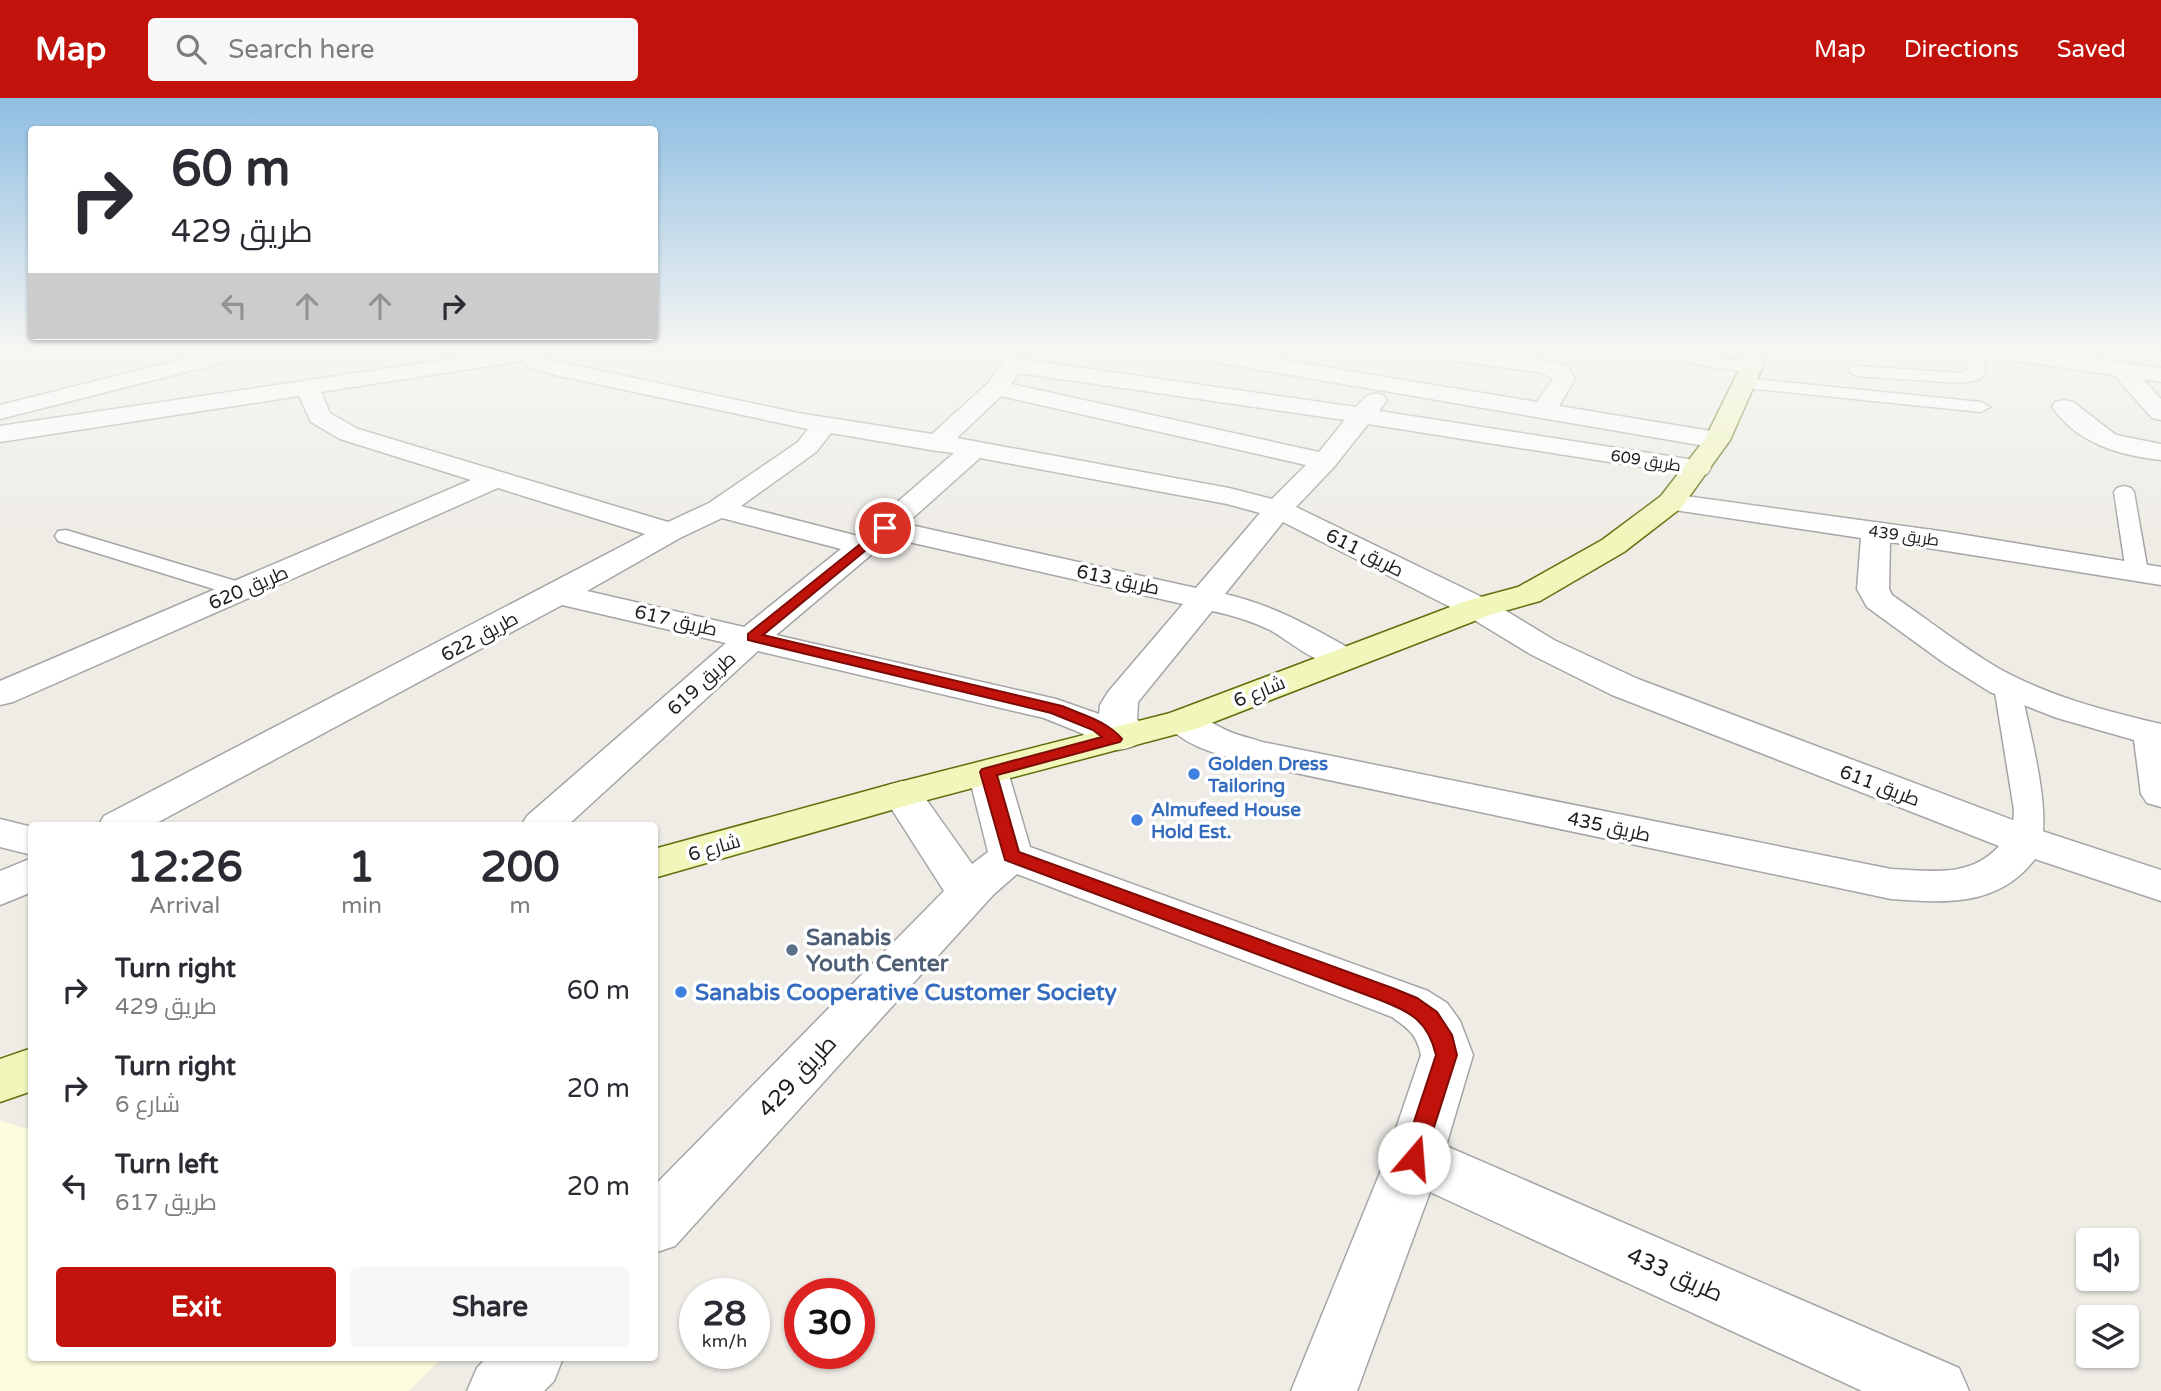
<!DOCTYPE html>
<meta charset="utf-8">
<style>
body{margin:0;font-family:"Varela Round",Cairo,sans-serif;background:#f7f7f7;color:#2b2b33;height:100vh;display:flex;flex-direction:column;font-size:26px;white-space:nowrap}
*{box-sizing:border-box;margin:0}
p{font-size:23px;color:#7c7c81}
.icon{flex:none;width:38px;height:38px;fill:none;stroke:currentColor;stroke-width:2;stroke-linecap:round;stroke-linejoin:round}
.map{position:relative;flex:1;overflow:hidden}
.side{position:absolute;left:28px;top:724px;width:630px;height:539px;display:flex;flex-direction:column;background:#fff;border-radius:7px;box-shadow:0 2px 5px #0004}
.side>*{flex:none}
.guide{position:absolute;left:28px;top:28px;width:630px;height:214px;border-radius:7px;box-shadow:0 2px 5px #0004;background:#fff;color:#2b2b33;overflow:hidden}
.controls{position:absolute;left:2076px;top:1130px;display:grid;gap:14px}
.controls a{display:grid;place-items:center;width:63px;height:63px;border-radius:7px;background:#fff;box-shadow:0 2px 5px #0004;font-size:35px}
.speed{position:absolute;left:679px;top:1180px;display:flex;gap:14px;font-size:35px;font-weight:700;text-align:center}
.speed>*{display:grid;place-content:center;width:91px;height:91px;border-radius:50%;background:#fff;box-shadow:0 2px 5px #0004;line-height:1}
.speed small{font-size:18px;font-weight:400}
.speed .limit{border:10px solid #d22;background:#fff;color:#111}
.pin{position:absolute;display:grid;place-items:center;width:60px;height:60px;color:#fff;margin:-30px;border:4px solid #fff;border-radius:50%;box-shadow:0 2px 7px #0007}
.me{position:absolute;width:77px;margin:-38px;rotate:18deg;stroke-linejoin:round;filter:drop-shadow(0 0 5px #0008)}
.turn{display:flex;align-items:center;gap:24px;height:147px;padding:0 28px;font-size:32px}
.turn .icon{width:91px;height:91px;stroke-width:2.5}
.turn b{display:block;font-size:49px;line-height:60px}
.lanes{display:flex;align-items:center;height:66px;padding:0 28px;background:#0003;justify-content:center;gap:35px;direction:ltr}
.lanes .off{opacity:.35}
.eta{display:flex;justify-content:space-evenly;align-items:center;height:119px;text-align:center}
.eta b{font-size:42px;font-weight:700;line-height:49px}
.action{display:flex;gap:14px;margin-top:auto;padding:14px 28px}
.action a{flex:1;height:80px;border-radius:7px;background:#c1120b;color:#fff;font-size:28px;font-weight:700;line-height:80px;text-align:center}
.action a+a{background:#f7f7f7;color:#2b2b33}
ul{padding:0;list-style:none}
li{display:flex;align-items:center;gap:21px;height:98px;padding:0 28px}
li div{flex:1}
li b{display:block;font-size:26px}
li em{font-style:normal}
header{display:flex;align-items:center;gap:42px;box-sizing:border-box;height:98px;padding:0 35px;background:#c1120b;color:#fff}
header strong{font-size:33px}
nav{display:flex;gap:38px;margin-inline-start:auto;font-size:24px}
.search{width:490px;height:63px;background:#f7f7f7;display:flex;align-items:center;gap:18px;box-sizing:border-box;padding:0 24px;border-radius:7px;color:#7c7c81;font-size:26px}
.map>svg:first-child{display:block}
.education{fill:#fcfddf}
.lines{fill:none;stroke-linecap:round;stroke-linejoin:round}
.lane-casing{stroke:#a5a5a5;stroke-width:3}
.street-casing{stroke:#a5a5a5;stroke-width:3}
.secondary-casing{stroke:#606f0b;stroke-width:3}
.lane{fill:#fff;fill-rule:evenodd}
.street{fill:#fff;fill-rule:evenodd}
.secondary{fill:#f1f6bb;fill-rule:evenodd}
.route{fill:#c1120b;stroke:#7d0c07;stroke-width:2}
.shop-dot{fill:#3f7fe0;stroke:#fff;stroke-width:2.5}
.service-dot{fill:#5c6f8a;stroke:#fff;stroke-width:2.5}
.labels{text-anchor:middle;stroke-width:7;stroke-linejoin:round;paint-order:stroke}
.far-street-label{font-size:16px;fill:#1e1e1e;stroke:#fff}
.street-label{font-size:19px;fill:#1e1e1e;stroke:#fff}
.shop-label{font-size:19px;font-weight:bold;fill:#366cbe;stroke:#fff;text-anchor:start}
.near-service-label{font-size:23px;font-weight:bold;fill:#4e5e75;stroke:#fff;text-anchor:start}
.near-shop-label{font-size:23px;font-weight:bold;fill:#366cbe;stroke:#fff;text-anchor:start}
.near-street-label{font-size:23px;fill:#1e1e1e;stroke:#fff}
</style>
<header>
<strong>Map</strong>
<div class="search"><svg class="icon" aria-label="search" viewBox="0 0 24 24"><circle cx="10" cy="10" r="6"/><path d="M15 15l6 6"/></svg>Search here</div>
<nav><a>Map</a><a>Directions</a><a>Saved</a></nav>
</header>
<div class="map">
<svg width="2161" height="1293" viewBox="0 0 2161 1293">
<rect width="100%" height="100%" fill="#eeece5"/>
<polygon class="education" points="0,1023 31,1032 32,1260 442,1260 409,1293 0,1293"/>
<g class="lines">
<g class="lane-casing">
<g id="lane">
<polygon points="1650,255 1686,255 1751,265 1759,270 1751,275 1658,260"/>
<polygon points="1965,255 1981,255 1986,271 1981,281 1961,285 1856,278 1848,273 1856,268 1961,275 1970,271"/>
<polygon points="1742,280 1981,304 1990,309 1981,314 1736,289 1734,285"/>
<polygon points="2124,388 2131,390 2134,394 2148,474 2145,479 2129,479 2126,474 2114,394 2117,390"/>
<polygon points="66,432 249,487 253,492 249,497 233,497 58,443 55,438 58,433"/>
<path d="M2007,580L2016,582L2020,588C2027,622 2055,724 2038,750L2027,753L2016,750L2012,743L2014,712L1994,588L1998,582Z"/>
</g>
</g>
<g class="street-casing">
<g id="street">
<polygon points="208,255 244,255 241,260 0,321 0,307"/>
<path d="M491,255H544L543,259L559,264L798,315L932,336L988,285L1005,262L1013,260L1356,309C1365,299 1369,293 1383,297L1387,302L1379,313L1707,364L1711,370L1707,376L1698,378L1368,326L1334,369L1296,409L1490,503L1554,542L1638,581L2042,733L2161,772V803L2035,761C1998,809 1946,805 1891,801L1253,666C1224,658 1182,649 1164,623L1170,615C1194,609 1207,624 1228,633C1239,638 1251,640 1262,644L1891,771C1930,773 1971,780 1999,748L1612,597L1530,556L1466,517L1283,424L1225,496C1273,507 1312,529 1354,553L1359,560L1354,567C1324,575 1295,546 1270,532C1251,523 1232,517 1212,513L1138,604L1137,621L1150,636C1141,649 1115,657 1100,648C1093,645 1088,639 1081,635C1069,630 1056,625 1044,620L758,553L567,728H521L527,718L726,545L562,507L151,728H98L104,718L645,436L498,390L13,604L0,607V583L471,382L340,341L311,324L299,298L0,344V328ZM522,263L527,269L555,277L808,331L798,344L709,405L668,424L358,331L330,315L321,294ZM1019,275L1345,322L1319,354L1011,286ZM1001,298L1306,367L1272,401L1229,390L957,340ZM831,335L937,353L954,355L858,438L741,408L816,354ZM980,360L1227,406L1260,415L1196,490L906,426ZM722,420L841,451L744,529L587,493L680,440ZM891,440L1183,506L1108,594L1100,607L1099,616L1056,601L776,537Z"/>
<path d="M1212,255H1241L1537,304L1553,281L1551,279L1538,274L1447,262L1439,260L1436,255C1480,253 1526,255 1568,269L1575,281L1559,308L1717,334L1726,337L1730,342L1726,347L1717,350L1221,265L1213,263L1210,258Z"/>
<polygon points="1998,255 2053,255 2161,270 2161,284 2143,281 2161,301 2161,322 2152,320 2114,277 2009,262 2001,260"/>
<path d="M2064,302L2073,304L2116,337L2161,346V362C2119,357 2078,346 2052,309L2055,304Z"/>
<path d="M1671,396L1947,434L2161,469V487L1890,444L1889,491L1892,497C1927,521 1961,548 1998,570C2048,598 2105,613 2161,626V709L2147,705L2141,696L2134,642L2057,620L1990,594L1944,565L1867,509L1857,491L1861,440L1661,410L1657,404L1661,398Z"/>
<path d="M988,662L1002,666L1008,674L1030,749L1428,893L1447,905L1460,923L1473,957L1446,1048L1959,1270L1969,1293H1862L1430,1094L1357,1293H1291L1386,1060L1421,957C1417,937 1409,931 1392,919L1017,776L994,796L675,1148L654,1155V1088L944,793L882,696L888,687L902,683L916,687L972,766L988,754L968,674L974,666Z"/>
<polygon points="0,721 32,729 32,757 0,749"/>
<polygon points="32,760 32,794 0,807 0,773"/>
<polygon points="486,1260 563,1260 554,1283 544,1293 467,1293 477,1270"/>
</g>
</g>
<g class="secondary-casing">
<g id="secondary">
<polygon points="1743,255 1765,255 1762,270 1730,342 1681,410 1624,454 1540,503 1490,517 1196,631 916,705 654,780 654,751 888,687 1170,615 1466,503 1518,489 1602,442 1661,398 1705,341 1740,270"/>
<polygon points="32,950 32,993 0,1004 0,961"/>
</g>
</g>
<use href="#lane" class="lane"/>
<use href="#street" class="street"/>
<use href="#secondary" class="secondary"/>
</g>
<linearGradient id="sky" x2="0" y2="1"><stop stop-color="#8ebee2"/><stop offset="0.58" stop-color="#f7f6f3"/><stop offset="1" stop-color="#f7f6f3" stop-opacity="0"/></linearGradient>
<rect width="2161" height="436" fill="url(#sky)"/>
<path class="route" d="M885,426L889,427V433L763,537L1062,608C1083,617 1107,623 1122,641L1120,644L997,677L1019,754L1395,891L1417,900L1437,914L1452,937L1457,957L1422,1067L1414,1070L1406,1067L1402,1060L1436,957C1428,923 1411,914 1380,902L1005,762L980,674L982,671L1102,639L1093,632L1051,615L748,542V536Z"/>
<g class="shop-dot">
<circle cx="1194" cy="676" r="7"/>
<circle cx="1137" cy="722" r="7"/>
<circle cx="681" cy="894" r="7"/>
</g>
<circle class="service-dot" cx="792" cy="852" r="7"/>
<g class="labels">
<g class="far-street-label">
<text transform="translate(1646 362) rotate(9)" y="6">طريق 609</text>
<text transform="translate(1904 437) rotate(8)" y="6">طريق 439</text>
</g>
<g class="street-label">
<text transform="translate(1365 454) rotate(27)" y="7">طريق 611</text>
<text transform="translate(1118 481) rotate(12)" y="7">طريق 613</text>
<text transform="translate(248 489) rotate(-23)" y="7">طريق 620</text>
<text transform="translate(676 522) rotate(13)" y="7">طريق 617</text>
<text transform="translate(479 538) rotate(-28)" y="7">طريق 622</text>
<text transform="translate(701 585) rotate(-42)" y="7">طريق 619</text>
<text transform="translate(1259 593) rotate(-22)" y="7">شارع 6</text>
<text transform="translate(1880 687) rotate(21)" y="7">طريق 611</text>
<text transform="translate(1609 728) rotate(12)" y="7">طريق 435</text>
<text transform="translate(714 749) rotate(-16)" y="7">شارع 6</text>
</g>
<g class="shop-label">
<text x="1208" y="672">Golden Dress<tspan x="1208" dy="22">Tailoring</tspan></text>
<text x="1151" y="718">Almufeed House<tspan x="1151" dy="22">Hold Est.</tspan></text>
</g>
<g class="near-service-label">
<text x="806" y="847">Sanabis<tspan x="806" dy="26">Youth Center</tspan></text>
</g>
<g class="near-shop-label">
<text x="695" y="902">Sanabis Cooperative Customer Society</text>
</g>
<g class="near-street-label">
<text transform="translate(797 978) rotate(-47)" y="8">طريق 429</text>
<text transform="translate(1675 1176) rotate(24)" y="8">طريق 433</text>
</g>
</g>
</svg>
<div class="controls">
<a><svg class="icon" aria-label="sound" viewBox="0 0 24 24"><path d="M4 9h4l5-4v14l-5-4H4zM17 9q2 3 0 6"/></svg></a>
<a><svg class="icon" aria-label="layers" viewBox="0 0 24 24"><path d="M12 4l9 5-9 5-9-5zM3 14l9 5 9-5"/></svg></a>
</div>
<div class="speed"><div>28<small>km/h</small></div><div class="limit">30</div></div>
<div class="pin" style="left:885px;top:430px;background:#d93025"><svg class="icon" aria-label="arrive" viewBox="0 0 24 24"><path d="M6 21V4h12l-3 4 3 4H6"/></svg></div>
<svg class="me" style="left:1414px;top:1060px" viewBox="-20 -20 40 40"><circle r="19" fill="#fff"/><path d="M0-13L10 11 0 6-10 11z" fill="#c1120b"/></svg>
<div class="guide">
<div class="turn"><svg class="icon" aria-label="right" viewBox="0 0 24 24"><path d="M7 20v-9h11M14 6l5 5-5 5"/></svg><div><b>60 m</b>طريق 429</div></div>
<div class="lanes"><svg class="icon off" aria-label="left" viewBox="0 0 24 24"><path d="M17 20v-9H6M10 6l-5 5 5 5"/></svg><svg class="icon off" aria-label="ahead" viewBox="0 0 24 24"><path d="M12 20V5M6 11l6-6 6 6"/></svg><svg class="icon off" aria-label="ahead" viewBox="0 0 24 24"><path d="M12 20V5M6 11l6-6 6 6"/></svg><svg class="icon" aria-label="right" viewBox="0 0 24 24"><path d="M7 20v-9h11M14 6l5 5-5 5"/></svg></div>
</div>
<section class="side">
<div class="eta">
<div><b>12:26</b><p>Arrival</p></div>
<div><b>1</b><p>min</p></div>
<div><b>200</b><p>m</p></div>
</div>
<ul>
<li><svg class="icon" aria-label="right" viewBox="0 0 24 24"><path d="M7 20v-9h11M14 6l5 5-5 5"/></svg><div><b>Turn right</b><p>طريق 429</p></div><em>60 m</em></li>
<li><svg class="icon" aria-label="right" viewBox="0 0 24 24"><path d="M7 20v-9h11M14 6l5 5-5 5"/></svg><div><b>Turn right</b><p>شارع 6</p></div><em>20 m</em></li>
<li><svg class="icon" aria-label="left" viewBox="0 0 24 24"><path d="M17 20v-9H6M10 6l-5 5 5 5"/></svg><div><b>Turn left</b><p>طريق 617</p></div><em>20 m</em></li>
</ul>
<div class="action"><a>Exit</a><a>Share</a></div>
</section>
</div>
